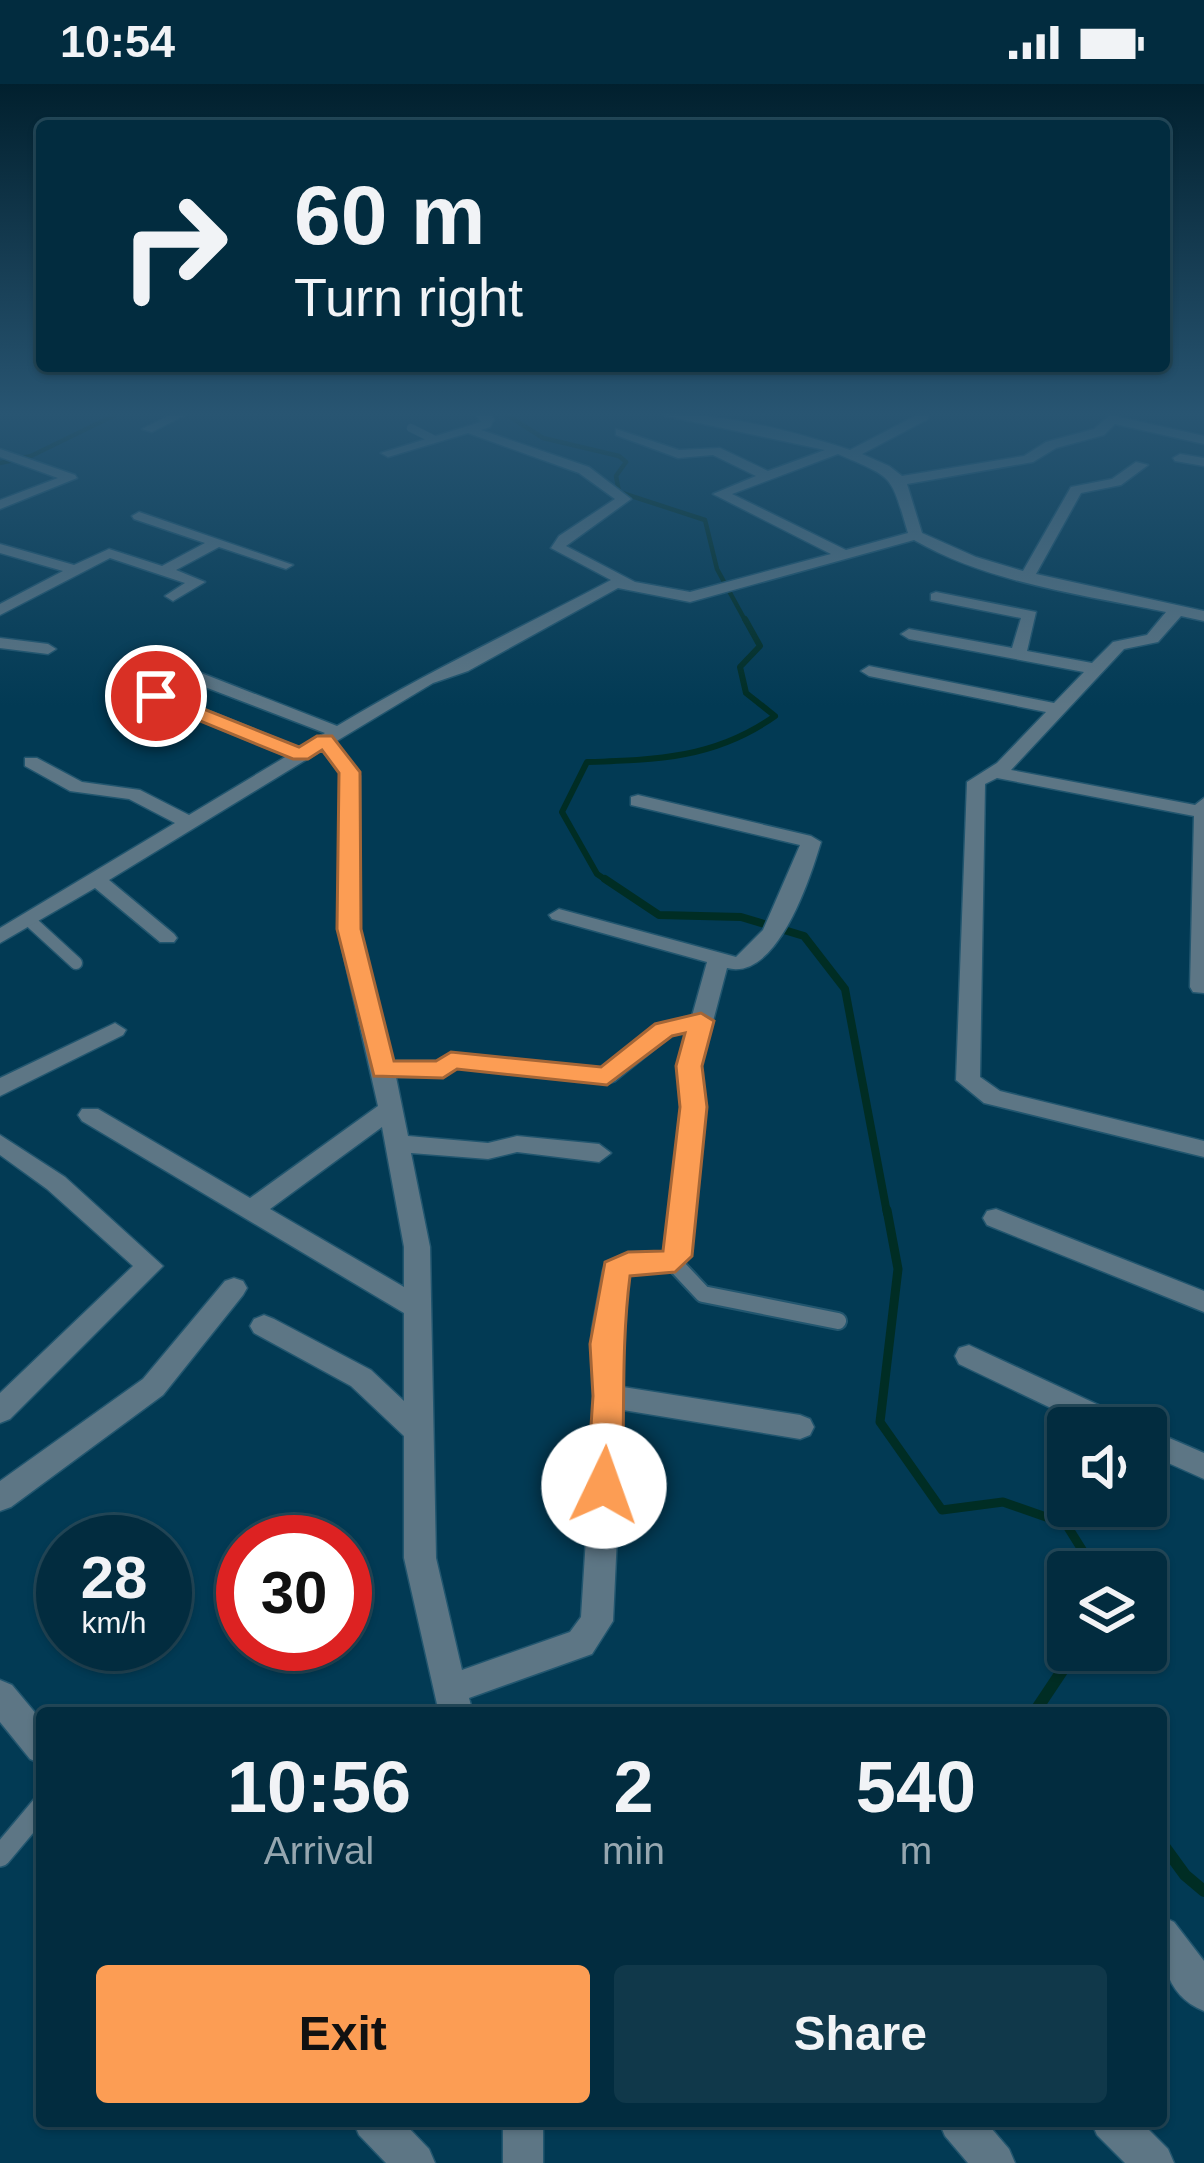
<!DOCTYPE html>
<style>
body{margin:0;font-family:Arial,sans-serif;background:#10384a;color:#f1f3f6;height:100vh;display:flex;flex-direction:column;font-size:45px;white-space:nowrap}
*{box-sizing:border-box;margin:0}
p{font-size:39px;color:#96a7b0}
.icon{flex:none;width:66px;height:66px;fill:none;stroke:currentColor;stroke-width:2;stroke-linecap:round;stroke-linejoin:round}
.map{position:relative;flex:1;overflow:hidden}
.details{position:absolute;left:36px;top:1623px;width:1131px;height:420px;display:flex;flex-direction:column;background:#022c3f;border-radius:12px;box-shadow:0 3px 9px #0004,0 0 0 3px #234859}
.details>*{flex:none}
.banner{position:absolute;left:36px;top:36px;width:1134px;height:252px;border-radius:12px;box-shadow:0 3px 9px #0004,0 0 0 3px #234859;background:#022c3f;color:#f1f3f6;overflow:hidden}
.controls{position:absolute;left:1047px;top:1323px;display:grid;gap:24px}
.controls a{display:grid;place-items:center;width:120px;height:120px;border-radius:12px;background:#022c3f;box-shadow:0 3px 9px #0004,0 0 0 3px #234859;font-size:60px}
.speed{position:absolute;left:36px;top:1431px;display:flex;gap:24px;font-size:60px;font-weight:700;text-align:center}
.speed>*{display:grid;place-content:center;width:156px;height:156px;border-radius:50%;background:#022c3f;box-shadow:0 3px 9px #0004,0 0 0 3px #234859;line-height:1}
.speed small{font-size:30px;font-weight:400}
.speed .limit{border:18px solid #d22;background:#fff;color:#111}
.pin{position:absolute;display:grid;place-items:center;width:102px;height:102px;color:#fff;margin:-51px;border:6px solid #fff;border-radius:50%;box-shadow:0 3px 12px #0007}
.me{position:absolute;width:132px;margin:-66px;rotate:3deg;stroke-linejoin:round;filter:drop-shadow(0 0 9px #0008)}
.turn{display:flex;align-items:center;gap:42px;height:252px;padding:0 60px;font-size:54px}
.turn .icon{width:156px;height:156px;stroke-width:2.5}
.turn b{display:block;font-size:84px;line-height:102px}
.eta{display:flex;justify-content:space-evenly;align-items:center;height:204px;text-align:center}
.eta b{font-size:72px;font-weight:600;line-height:84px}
.action{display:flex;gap:24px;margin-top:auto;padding:24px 60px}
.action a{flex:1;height:138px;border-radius:12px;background:#fc9d54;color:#111;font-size:48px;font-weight:600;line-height:138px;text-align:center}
.action a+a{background:#10384a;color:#f1f3f6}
.status{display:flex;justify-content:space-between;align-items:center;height:84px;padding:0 60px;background:#022c3f;direction:ltr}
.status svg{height:33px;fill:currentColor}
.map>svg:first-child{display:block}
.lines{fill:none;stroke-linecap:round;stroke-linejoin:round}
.stream-far4{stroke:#002d24;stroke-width:4.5}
.stream-far3{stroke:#002d24;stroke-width:6}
.stream-far2{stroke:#002d24;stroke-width:8}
.stream-far1{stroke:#002d24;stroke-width:9}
.stream{stroke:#002d24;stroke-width:12}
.lane-far3-casing{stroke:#22566f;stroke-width:9}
.lane-far2-casing{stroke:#22566f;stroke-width:15}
.lane-far1-casing{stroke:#22566f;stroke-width:20}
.lane-casing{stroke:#22566f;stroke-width:24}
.street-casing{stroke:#22566f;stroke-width:3}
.lane-far3{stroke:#5d7685;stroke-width:8}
.lane-far2{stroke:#5d7685;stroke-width:12}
.lane-far1{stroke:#5d7685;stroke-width:16}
.lane{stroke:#5d7685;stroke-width:21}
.street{fill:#5d7685;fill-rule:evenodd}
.route{fill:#fc9d54;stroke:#a46637;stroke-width:3}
</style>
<div class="status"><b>10:54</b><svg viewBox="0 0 49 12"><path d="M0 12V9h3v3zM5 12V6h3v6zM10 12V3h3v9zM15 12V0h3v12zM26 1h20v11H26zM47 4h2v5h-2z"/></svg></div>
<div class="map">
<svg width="1204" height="2079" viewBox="0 0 1204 2079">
<rect width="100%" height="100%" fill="#023a54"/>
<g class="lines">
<g class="stream-far4">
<polyline points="507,331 543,354 619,372 626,378 616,392 619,408 705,436 717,485 746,538"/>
<polyline points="0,379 31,372 115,331"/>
</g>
<path class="stream-far3" d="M609,798L597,790L562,728L587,678C657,676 716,674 775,632L746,609L740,583L760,562L745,535"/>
<polyline class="stream-far2" points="605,795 659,831 741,833 804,852 845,905 887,1129"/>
<polyline class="stream-far1" points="887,1126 898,1185 880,1338 942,1426 1003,1418 1066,1440 1096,1488"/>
<g class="stream">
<polyline points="1034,1629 1076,1566"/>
<polyline points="1161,1758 1185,1791 1204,1807"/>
</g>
<g class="lane-far3-casing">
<polyline id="lane-far3" points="411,344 433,355"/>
</g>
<g class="lane-far2-casing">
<polyline id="lane-far2" points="29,836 76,879"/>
</g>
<g class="lane-far1-casing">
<polyline id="lane-far1" points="673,1178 703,1210 838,1237"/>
</g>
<g class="lane-casing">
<polyline id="lane" points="0,1772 42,1722"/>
</g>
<g class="street-casing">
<g id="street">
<polygon points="170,331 185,331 152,348 142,345"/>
<path d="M476,331H490L494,335L490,343L481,346L589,383L631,415L566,462L635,498L690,508L831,470L713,410L756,392L713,371L678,374L616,351V345L679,366L720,364L768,387L825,366L662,331C722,328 792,347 850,366L917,331H929L928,335L862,370L889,382L902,392L1024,372L1046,358L1094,345L1110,331L1204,352V360L1115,340L1104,351L1056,364L1033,378L907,400L922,449L976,473L1023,487L1071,403L1112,395L1136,378L1148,381L1121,401L1081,409L1036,490L1204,527V537L1181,532L1158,558L1124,565L1011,686L1195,721L1204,714V909L1193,908L1190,903L1194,732L997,694L985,700L980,993L1000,1007L1204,1057V1073L984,1019L956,996L967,698L997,679L1046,628L869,592L861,587L869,582L1054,619L1084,588L909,555L901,550L909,545L1012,564L1021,534L931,516V510L936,508L1036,528L1027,567L1092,579L1113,558L1147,551L1166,528C1083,511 989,499 914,456L690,518L618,504L468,587L433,599L335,658L360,692V855L393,977H437L451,969L602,984L656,941L692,932L707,878L552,835L549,831L559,825L736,873L763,846L800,761L631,721V713L638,711L811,752L821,758C810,795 777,897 727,884L701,983L706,1023L690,1172C676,1193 650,1188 628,1192L620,1245L623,1303L800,1331L810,1335L814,1343L810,1351L800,1355L623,1326L613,1537L592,1570L469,1614L473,1629H439L404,1474V1352L351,1302L254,1249L250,1242L254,1235L264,1231L274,1235L371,1286L404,1317V1229L82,1037L78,1031L82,1025H98L250,1114L378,1022L340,855L342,692L322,666L109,796L174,850L177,854L174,858H160L95,804L0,859V844L175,739L129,715L70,707L25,682V674H37L82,698L140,706L189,731L287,672L150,616V608H162L300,664L325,649L184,595V587H196L337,642C426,588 519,545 611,496L551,464L559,452L615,415L579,389L468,349L388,373L381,369L481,338ZM838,370C895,395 890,389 908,449L846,466L732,410ZM687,948L677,983L682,1023L665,1167L607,1179L603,1186L592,1245L595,1312L581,1533L570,1548L462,1586L436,1474L430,1163L411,1069L488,1075L517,1068L599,1078L611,1069L599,1060L517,1052L488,1059L408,1052L396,993H443L457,984L607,1000L615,997L672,951ZM382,1043L404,1163V1203L270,1125Z"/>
<polygon points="0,365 75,391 77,394 0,425 0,416 58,394 0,373"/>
<polygon points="1180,370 1204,374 1204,382 1175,377 1173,374"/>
<polygon points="139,428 293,481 286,485 219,463 176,486 205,498 173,517 165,512 185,499 110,474 0,531 0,520 63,487 0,469 0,460 74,481 109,465 162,482 205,459 134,435 132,432"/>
<polygon points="0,554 48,560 56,565 48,570 0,564"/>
<polygon points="115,939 126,946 123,951 0,1012 0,994"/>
<polygon points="0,1051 65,1093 163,1182 10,1335 0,1339 0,1309 133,1182 47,1105 0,1071"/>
<polygon points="996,1125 1204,1207 1204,1228 987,1141 983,1134 987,1127"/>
<polygon points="234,1194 243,1197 247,1204 243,1211 163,1311 11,1423 0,1427 0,1397 143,1295 225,1197"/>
<polygon points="969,1261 1131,1336 1135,1344 1093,1344 959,1280 955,1272 959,1264"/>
<polygon points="1146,1344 1204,1369 1204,1395 1146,1369"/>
<polygon points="0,1596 12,1601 42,1637 42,1680 30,1675 0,1638"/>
<path d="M1161,1832L1174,1838L1204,1877V1927C1162,1910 1161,1871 1161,1832Z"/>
<polygon points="353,2037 402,2037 429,2065 435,2079 386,2079 359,2051"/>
<rect x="503" y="2037" width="40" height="42"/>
<polygon points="985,2037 1009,2065 1015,2079 968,2079 945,2052 939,2038"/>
<polygon points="1091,2037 1140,2037 1168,2065 1174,2079 1125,2079 1097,2051"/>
</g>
</g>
<use href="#lane-far3" class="lane-far3"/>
<use href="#lane-far2" class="lane-far2"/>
<use href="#lane-far1" class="lane-far1"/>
<use href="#lane" class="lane"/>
<use href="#street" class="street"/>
</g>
<linearGradient id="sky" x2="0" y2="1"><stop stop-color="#01202e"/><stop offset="0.53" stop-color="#285572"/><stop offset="1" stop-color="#285572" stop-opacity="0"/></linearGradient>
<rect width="1204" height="622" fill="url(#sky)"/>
<path class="route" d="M156,606L299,663L317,652H332L360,688L361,845L394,977H436L451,968L601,983L655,940L701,929L714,937L702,982L707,1023L692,1172L675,1188L630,1192C621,1262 625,1331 622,1402L617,1412L604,1417L592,1412L587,1402L593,1312L590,1260L605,1178L628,1168L663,1167L680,1023L676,982L685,949L672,952L607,1001L457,985L443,994L374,992L337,845L339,689L322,666L308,675H293L149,616L146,612Z"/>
</svg>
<div class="controls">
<a><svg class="icon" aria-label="sound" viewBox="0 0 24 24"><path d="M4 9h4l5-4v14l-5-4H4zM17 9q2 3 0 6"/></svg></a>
<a><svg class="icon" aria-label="layers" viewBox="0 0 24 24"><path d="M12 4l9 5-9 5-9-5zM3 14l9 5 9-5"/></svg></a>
</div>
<div class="speed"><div>28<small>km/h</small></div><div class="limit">30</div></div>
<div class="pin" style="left:156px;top:612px;background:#d93025"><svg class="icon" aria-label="arrive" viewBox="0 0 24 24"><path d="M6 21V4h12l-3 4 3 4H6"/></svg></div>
<svg class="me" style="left:604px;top:1402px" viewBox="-20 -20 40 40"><circle r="19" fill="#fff"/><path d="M0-13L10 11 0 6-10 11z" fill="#fc9d54"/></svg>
<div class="banner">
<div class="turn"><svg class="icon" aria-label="right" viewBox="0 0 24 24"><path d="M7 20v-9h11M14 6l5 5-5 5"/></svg><div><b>60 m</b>Turn right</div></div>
</div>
<section class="details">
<div class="eta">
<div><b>10:56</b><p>Arrival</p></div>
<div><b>2</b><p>min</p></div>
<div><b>540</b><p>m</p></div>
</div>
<div class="action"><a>Exit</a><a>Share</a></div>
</section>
</div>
